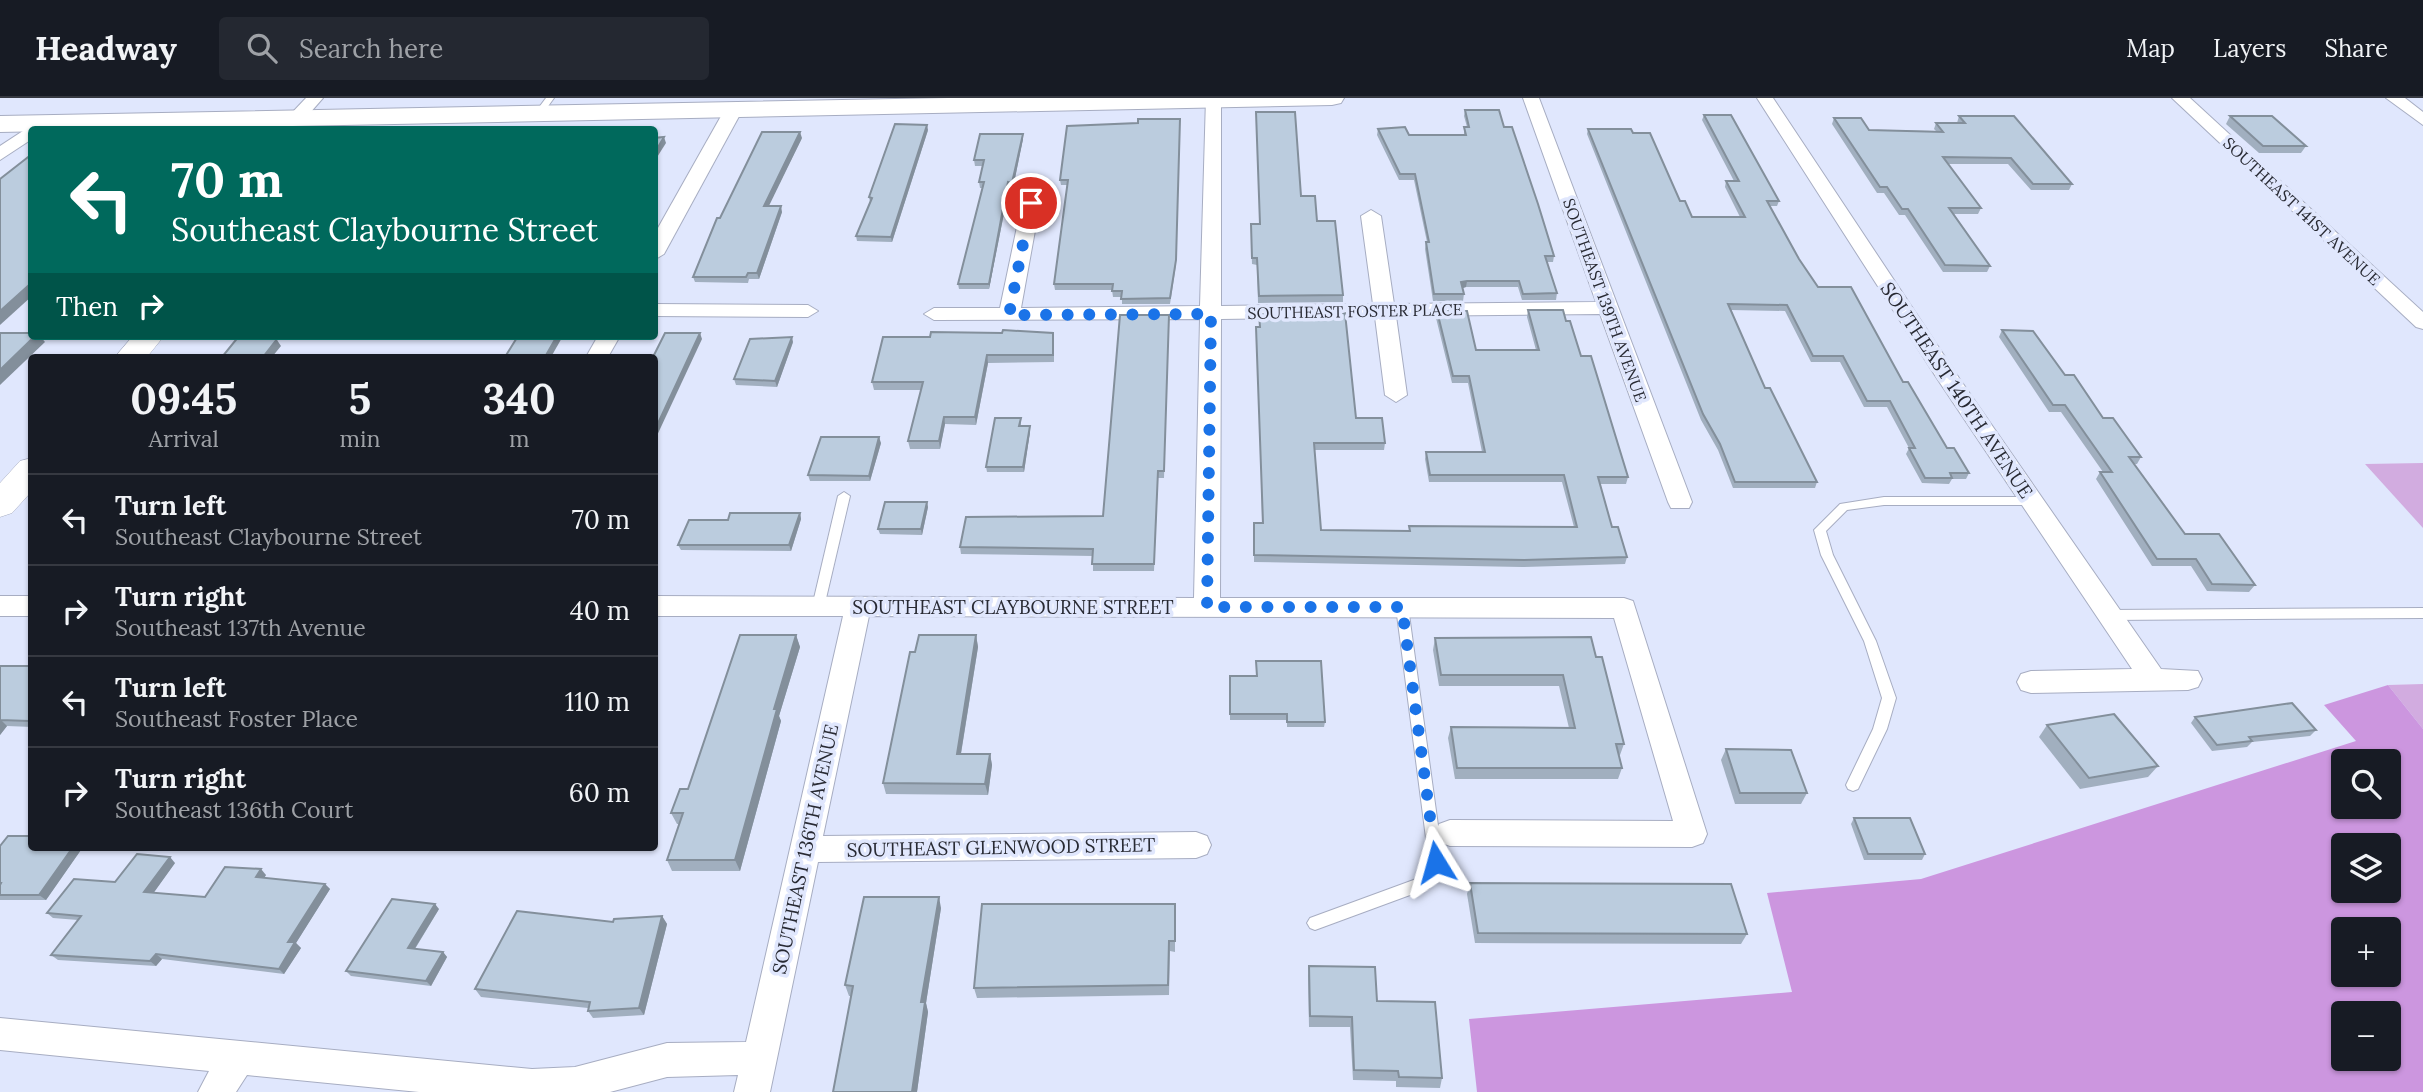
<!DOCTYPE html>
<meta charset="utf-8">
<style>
body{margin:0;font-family:Lora,serif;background:#242831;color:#f1f3f6;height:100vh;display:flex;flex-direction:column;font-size:26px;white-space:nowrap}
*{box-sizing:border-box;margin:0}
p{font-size:23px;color:#9ea1a6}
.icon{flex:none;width:38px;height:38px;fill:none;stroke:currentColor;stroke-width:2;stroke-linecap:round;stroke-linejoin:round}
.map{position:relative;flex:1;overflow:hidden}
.side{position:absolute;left:28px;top:256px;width:630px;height:497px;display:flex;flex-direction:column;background:#171b24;border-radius:7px;box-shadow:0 2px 5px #0004}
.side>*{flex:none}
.guide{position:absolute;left:28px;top:28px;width:630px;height:214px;border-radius:7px;box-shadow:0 2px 5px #0004;background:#00695c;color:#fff;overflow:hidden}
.tools{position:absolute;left:2331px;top:651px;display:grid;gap:14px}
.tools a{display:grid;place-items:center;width:70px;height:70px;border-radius:7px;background:#171b24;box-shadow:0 2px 5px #0004;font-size:35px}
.pin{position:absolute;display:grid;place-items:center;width:60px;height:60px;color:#fff;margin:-30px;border:4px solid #fff;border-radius:50%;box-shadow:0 2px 7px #0007}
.me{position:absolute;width:77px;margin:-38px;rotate:352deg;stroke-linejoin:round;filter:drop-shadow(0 0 5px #0008)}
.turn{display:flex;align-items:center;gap:24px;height:147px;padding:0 28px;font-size:32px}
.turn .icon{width:91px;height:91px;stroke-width:2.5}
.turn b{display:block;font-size:49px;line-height:60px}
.then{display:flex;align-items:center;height:66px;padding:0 28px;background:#0003;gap:14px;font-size:26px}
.eta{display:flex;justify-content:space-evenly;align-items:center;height:119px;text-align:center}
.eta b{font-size:42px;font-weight:800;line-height:49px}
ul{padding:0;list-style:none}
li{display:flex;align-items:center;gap:21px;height:91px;padding:0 28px;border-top:2px solid #363941}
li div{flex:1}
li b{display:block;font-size:26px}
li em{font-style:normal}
header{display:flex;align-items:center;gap:42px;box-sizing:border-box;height:98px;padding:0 35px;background:#171b24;border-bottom:2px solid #363941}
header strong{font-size:33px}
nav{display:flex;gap:38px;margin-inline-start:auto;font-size:24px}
.search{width:490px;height:63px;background:#242831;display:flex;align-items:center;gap:18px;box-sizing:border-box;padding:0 24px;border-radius:7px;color:#9ea1a6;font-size:26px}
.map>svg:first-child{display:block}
.green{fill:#d2ace0}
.forest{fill:#cc96df;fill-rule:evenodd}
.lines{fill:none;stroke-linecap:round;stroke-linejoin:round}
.lane-casing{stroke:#a7adc2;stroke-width:2}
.street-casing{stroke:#a7adc2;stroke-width:2}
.secondary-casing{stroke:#a7adc2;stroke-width:1}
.primary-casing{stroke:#a7adc2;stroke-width:2}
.lane{fill:#fff;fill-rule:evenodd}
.street{fill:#fff;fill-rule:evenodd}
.secondary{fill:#fff;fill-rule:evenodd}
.primary{fill:#fff;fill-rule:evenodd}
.wall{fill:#a1afbf}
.shaded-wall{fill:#838f9b}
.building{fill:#bbccde;stroke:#838f9b;stroke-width:2}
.route{stroke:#1a73e8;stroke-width:12;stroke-dasharray:0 21.6}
.labels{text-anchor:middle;stroke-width:7;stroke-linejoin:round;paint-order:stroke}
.far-street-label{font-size:16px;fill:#282a33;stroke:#e0e7fd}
.street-label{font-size:19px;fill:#282a33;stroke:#e0e7fd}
</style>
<header>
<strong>Headway</strong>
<div class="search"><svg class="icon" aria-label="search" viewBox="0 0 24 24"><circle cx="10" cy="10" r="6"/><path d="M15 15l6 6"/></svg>Search here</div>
<nav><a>Map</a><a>Layers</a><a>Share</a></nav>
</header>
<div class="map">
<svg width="2423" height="994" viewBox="0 0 2423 994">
<rect width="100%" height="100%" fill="#e0e7fd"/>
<g class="green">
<polygon points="2423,365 2423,430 2365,366"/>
<polygon points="2423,586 2423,631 2388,587"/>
</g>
<path class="forest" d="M2388,587L2423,631V994H1477L1469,921L1792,894L1767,795L1921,781L2356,643L2324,607ZM2343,663H2389V709H2343ZM2343,747H2389V793H2343ZM2343,831H2389V877H2343ZM2343,915H2389V961H2343Z"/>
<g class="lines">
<g class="lane-casing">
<g id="lane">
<polygon points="546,0 554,0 541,18 535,18 534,16"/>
<polygon points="844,394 850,398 824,509 818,513 812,509 838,398"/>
<polygon points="1884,399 2030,399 2036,403 2030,407 1884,407 1847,412 1826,433 1833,457 1876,543 1896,600 1887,631 1858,691 1853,693 1848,691 1846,687 1873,631 1882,600 1864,543 1821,457 1814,432 1840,406"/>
<polygon points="1402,505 1408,509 1443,764 1429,790 1315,832 1310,830 1307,825 1310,820 1419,780 1429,763 1396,509"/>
<polygon points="2423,510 2423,520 2109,522 2103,517 2109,512"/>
</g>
</g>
<g class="street-casing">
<g id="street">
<polygon points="306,0 323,0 302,24 290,24 287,20"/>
<polygon points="1206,0 1221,2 1221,208 1373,206 1361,118 1371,112 1381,118 1394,206 1596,204 1523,0 1539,0 1692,404 1689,410 1671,410 1668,404 1600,216 1396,218 1407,297 1396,304 1385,297 1375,219 1221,221 1220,500 1624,500 1633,503 1707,736 1703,745 1692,749 1450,748 1439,744 1435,735 1439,726 1450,722 1673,723 1614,520 869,518 823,738 1196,734 1207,738 1211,747 1207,756 1196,760 818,764 770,994 734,994 738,977 667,979 610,994 419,994 247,977 236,994 198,994 209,973 0,952 0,920 532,971 575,969 667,945 746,944 843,518 654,518 654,498 1194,500 1200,221 934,222 924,216 934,210 1000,210 1022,105 1031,99 1040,105 1021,210 1200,208"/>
<polygon points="1757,0 1773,0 1959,280 2161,571 2198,573 2202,581 2198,589 2188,592 2031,595 2021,592 2017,584 2021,576 2031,573 2132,571 1938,282"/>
<polygon points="2172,0 2190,0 2423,214 2423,231 2416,229"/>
<polygon points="2386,0 2405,0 2423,14 2423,27"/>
<polygon points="734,6 743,11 664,156 654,162 654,137 725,11"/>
<polygon points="32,27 40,32 32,32 32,41 0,62 0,48"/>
<polygon points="654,206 808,207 818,213 808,219 654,218"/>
<polygon points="598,238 620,238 608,259 586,259"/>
<rect x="0" y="498" width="32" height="20"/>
</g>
</g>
<g class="secondary-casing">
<g id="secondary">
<polygon points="133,238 164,238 147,259 115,259"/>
<polygon points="32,360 32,393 12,415 0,419 0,385 20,363"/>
</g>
</g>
<g class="primary-casing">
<polygon id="primary" points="948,0 1344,0 1341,5 1332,7 0,34 0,18"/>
</g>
<use href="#lane" class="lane"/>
<use href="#street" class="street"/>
<use href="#secondary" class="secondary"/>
<use href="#primary" class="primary"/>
</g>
<g class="wall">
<polygon points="1465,12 1504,29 1554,158 1553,164 1547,164 1557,195 1556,202 1522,202 1518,189 1466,189 1462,190 1464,196 1463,203 1433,203 1425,151 1426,144 1427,144 1414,82 1399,82 1377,37 1378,31 1409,37 1464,37 1464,29 1467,29 1464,18"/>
<polygon points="1704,17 1779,103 1777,108 1770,108 1799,161 1818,189 1903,284 1947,350 1969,375 1966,381 1952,381 1949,386 1922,385 1906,356 1909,350 1887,309 1864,309 1840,264 1811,264 1785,213 1731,212 1765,290 1817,384 1815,390 1733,390 1718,352 1701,322 1587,36 1588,31 1633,35 1692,119 1740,119 1725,89 1726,83 1734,83 1702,22"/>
<polygon points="1959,18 2072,86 2069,92 2031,92 2008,66 1948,66 1981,110 1978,116 1954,116 1990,168 1987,174 1943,174 1905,117 1899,117 1884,95 1877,95 1832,26 1834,20 1869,32 1936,33 1934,31 1936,25 1957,25"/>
<polygon points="2230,18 2306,48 2301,55 2259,55 2226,26"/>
<polygon points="1067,28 1176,167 1170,206 1122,206 1122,199 1113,199 1112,192 1055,192 1054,186 1067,87 1061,87 1060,82"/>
<polygon points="928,32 892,144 857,143 856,138 870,104 869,99"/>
<polygon points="1023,36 1023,41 1013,90 1009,90 989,191 959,191 958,186 983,90 980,90 979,84 983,68 975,68 974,62"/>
<polygon points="802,40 768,108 782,114 759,181 749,181 748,185 695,184 693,179 720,120"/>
<polygon points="1301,98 1317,123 1343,197 1343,204 1258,205 1257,167 1252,166 1251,133"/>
<polygon points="1528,212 1566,223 1628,379 1626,386 1600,386 1612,429 1627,459 1625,466 1522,469 1254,464 1254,425 1262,425 1259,229 1356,320 1385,345 1384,352 1314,352 1321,432 1409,433 1409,428 1574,429 1562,384 1429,384 1425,361 1426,354 1482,354 1468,285 1452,285 1436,220 1437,213 1476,252 1536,252 1527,219"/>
<polygon points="1169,217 1164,380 1158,380 1154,473 1093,473 1093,458 961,456 960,449 1103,418"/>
<polygon points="2002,232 2065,277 2103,320 2141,359 2137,366 2134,366 2185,436 2255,487 2249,494 2207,493 2191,468 2152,468 2096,381 2100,374 2103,374 2061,314 2049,314 1999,239"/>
<polygon points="883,239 1054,243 1054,264 988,265 976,327 945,326 940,351 910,351 908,343 921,292 874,292 872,284"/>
<polygon points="793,244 777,289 736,287 734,281"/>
<polygon points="1021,320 1021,328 1030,334 1024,374 987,374 986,369"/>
<polygon points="881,345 870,383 810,383 808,377"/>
<polygon points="928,409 922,437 880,436 878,431"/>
<polygon points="800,415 801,421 791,453 681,452 678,447 728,422"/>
<polygon points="796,537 800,549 779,618 781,623 740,773 672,773 667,762 679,726 677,726 671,715"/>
<polygon points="976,537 978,549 961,656 990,656 992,667 988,697 886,696 883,685 915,554"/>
<polygon points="1435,540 1596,559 1624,646 1620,657 1619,657 1622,670 1618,681 1455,681 1448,640 1451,629 1569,630 1559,588 1439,588 1433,552"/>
<polygon points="0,568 32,568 32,629 7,628 0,637"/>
<polygon points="1230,578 1325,624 1324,629 1287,629 1287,622 1230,622"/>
<polygon points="2195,619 2316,632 2310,638 2252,644 2247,649 2212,653 2191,625"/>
<polygon points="2047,627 2158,668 2148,679 2080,691 2039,639"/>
<polygon points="1726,651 1807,695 1801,706 1735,706 1721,662"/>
<polygon points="1854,720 1925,756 1922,762 1864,762 1851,726"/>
<polygon points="0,748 32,749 83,749 46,802 0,802"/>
<polygon points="175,765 153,795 205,799 266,777 264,780 325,786 330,791 296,845 301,850 284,876 162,861 156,868 58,862 51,857 78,822 53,820 47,815 115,784"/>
<polygon points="1470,785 1747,836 1741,846 1475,845 1467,796"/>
<polygon points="1175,806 1175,854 1170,853 1169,897 977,900 974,890"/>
<polygon points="941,810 926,905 928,914 917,994 833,994 851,898 849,898 845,887"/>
<polygon points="439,811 415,851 443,854 447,859 431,888 351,878 346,873"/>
<polygon points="662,818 667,826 644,917 593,920 588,913 588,910 481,899 475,891"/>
<polygon points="1309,868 1377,903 1442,980 1440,990 1396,989 1396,983 1353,982 1350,929 1309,929 1308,878"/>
</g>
<g class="shaded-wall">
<polygon points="927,27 928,32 892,144 891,139"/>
<polygon points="800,34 802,40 766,114 764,108"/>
<polygon points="1023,36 1023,41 1013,90 1012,85"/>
<polygon points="664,39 666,45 654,64 654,56"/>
<polygon points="1008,84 1009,90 989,191 989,186"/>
<polygon points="781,108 782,114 759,181 757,175"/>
<polygon points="1467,183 1466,189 1460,191 1461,184"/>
<polygon points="29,187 32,190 32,198 0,227 0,213"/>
<polygon points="700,235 702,241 654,344 654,334"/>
<polygon points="35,238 40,238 45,244 0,287 0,272"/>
<polygon points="271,238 280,238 277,242 281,248 272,259 263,259 268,241"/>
<polygon points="557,238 563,238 551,259 545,259"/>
<polygon points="792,239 793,244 777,289 775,283"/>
<polygon points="987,257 988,265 976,327 975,319"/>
<polygon points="944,319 945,326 940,351 939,343"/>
<polygon points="1030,328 1030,334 1024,374 1023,369"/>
<polygon points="879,339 881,345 870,383 869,378"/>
<polygon points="927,404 928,409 922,437 921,431"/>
<polygon points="800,415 801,421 791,453 789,447"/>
<polygon points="796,537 800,549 779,618 781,623 740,773 735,762 774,611"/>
<polygon points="976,537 978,549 959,667 957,656"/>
<polygon points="1,622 7,628 0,637 0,624"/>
<polygon points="990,656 992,667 988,697 985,686"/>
<polygon points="73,749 83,749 46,802 39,797"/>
<polygon points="170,759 175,765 150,800 144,794"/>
<polygon points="261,771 266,777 261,785 256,779"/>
<polygon points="325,786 330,791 296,845 301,850 284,876 279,871 288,844"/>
<polygon points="939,799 941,810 926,905 928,914 917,994 912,994 921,904"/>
<polygon points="435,806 439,811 412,855 408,850"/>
<polygon points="662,818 667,826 644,917 639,910"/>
<polygon points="443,854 447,859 431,888 426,883"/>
<polygon points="156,856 162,861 156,868 150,863"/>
</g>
<g class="building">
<polygon points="1465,12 1499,12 1504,29 1512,29 1538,106 1554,158 1545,158 1557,195 1523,196 1519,183 1467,183 1461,184 1464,196 1434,196 1426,144 1429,144 1415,76 1400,76 1378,31 1405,29 1409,37 1466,37 1464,29 1469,29"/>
<polygon points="1256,14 1295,14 1301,98 1315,98 1317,123 1335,123 1343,197 1259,198 1257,160 1252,160 1251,126 1260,126"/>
<polygon points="1704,17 1731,17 1779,103 1767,103 1799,161 1818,189 1851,189 1903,284 1908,284 1947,350 1954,350 1969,375 1950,375 1952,380 1925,380 1909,350 1915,350 1890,303 1867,303 1843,258 1813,258 1787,207 1728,206 1765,290 1770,290 1817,384 1735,384 1720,346 1703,316 1588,31 1631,31 1633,35 1650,35 1680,103 1685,103 1692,119 1745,119 1726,83 1739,83"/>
<polygon points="1959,18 2014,18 2072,86 2033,86 2011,60 1943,59 1981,110 1949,110 1990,168 1945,167 1908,111 1902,111 1887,89 1880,89 1834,20 1861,20 1869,32 1943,34 1936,25 1965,25"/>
<polygon points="2230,18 2272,18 2306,48 2263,48"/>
<polygon points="1138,21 1180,21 1176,162 1170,200 1121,201 1122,193 1112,193 1113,186 1054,186 1068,82 1060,82 1067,28 1138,25"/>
<polygon points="895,26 927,27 891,139 856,138 872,100 869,99"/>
<polygon points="762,34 800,34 764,108 781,108 757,175 748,175 746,179 693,179 717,120 720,120"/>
<polygon points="980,36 1023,36 1012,85 1008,84 989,186 958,186 984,84 979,84 984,62 974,62"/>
<polygon points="664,39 654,56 654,40"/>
<polygon points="32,56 32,187 29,187 0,213 0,81"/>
<polygon points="1528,212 1563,212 1566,223 1570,223 1581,258 1591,258 1628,379 1598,379 1612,429 1618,429 1627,459 1524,462 1254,457 1254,425 1263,425 1256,229 1260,229 1259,216 1345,215 1356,320 1382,320 1385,345 1314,345 1321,432 1410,433 1409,428 1577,429 1564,377 1430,377 1426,354 1485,354 1469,278 1453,278 1437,213 1467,213 1476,252 1539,252"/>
<polygon points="1120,217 1169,217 1164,373 1158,373 1154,466 1092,466 1093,451 960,449 966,419 1103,418"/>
<polygon points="1003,232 1053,235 1053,257 987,257 975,319 944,319 939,343 908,343 923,284 872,284 883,239 930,239 931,234 1002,235"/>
<polygon points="2002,232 2033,233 2065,277 2074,277 2103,320 2113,320 2141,359 2129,359 2185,436 2219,436 2255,487 2212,486 2196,461 2157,461 2100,374 2112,374 2065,307 2053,307"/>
<polygon points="0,235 32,235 32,238 35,238 0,272"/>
<polygon points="665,235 700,235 654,334 654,259 653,259"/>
<polygon points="239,238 271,238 268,241 277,241 263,259 222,259"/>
<polygon points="518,238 557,238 545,259 505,259"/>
<polygon points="792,239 775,283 734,281 750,241"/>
<polygon points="995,320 1021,320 1019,328 1030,328 1023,369 986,369"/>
<polygon points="821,339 879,339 869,378 808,377"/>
<polygon points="885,404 927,404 921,431 878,431"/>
<polygon points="730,415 800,415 789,447 678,447 689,422 728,422"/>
<polygon points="740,537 796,537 774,611 777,611 735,762 667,762 683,715 671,715 680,691 688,691"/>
<polygon points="919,537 976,537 957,656 990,656 985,686 883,685 910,554 915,554"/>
<polygon points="1591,539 1596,559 1602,559 1624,646 1616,646 1622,670 1457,670 1451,629 1575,630 1563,577 1441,577 1435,540"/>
<polygon points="1256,563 1321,563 1325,624 1287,624 1287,616 1230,616 1230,578 1257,578"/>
<polygon points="0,568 32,568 32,620 29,623 1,622 0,624"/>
<polygon points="2292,605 2316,632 2249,639 2252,643 2217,647 2195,619"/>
<polygon points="2114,616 2158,668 2089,680 2047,627"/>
<polygon points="1726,651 1791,652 1807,695 1740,695"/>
<polygon points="1854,720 1910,720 1925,756 1868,756"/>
<polygon points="8,738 32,738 32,749 73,749 39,797 0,797 0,787 1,785 0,785 0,748"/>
<polygon points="137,756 170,759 144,794 205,799 225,769 261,771 256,779 325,786 288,844 295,844 279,871 156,856 150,863 51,857 81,818 47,815 74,781 115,784"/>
<polygon points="1470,785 1731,786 1747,836 1478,835"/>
<polygon points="864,799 939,799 921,904 925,904 912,994 833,994 853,888 845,887"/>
<polygon points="392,801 435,806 408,850 443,854 426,883 346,873"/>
<polygon points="982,806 1175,806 1175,843 1169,843 1168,887 974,890"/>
<polygon points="517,813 613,824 614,821 662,818 639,910 588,913 590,904 475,891"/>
<polygon points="1309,868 1375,869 1377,903 1435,904 1442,980 1399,979 1398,973 1354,972 1352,919 1310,918"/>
</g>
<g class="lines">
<polyline class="route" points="1031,105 1009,217 1211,216 1207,509 1402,509 1436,764"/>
</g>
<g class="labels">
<g class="far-street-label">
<text transform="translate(2302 113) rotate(43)" y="6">SOUTHEAST 141ST AVENUE</text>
<text transform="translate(1605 202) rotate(70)" y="6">SOUTHEAST 139TH AVENUE</text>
<text transform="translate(1355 213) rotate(-1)" y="6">SOUTHEAST FOSTER PLACE</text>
</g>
<g class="street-label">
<text transform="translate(1957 292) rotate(56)" y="7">SOUTHEAST 140TH AVENUE</text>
<text x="1013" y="516">SOUTHEAST CLAYBOURNE STREET</text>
<text transform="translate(1001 749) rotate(-1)" y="7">SOUTHEAST GLENWOOD STREET</text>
<text transform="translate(805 751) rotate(-78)" y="7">SOUTHEAST 136TH AVENUE</text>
</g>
</g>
</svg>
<div class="tools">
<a><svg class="icon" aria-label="search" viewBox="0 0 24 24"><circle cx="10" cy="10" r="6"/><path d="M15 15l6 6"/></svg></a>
<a><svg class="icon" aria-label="layers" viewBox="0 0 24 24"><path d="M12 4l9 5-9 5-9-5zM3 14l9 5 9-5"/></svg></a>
<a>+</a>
<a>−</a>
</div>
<div class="pin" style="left:1031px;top:105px;background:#d93025"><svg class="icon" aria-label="arrive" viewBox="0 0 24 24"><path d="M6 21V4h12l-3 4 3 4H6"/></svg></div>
<svg class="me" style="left:1436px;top:764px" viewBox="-20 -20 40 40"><path d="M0-17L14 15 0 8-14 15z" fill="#1a73e8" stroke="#fff" stroke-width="4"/></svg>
<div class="guide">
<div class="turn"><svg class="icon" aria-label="left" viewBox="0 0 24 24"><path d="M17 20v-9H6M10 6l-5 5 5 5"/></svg><div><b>70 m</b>Southeast Claybourne Street</div></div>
<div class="then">Then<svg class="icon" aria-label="right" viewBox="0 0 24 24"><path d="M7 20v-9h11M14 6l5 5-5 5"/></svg></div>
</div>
<section class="side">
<div class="eta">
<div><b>09:45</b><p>Arrival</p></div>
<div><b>5</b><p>min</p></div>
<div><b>340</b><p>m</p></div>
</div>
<ul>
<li><svg class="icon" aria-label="left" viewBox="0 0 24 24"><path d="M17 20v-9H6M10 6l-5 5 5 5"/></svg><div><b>Turn left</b><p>Southeast Claybourne Street</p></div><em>70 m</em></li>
<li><svg class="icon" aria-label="right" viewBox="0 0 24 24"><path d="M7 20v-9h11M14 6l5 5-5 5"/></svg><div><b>Turn right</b><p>Southeast 137th Avenue</p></div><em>40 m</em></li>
<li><svg class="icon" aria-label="left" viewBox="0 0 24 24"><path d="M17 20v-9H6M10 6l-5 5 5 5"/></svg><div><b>Turn left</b><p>Southeast Foster Place</p></div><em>110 m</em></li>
<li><svg class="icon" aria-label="right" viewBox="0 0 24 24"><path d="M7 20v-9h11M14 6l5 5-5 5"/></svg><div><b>Turn right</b><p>Southeast 136th Court</p></div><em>60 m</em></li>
</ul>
</section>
</div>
